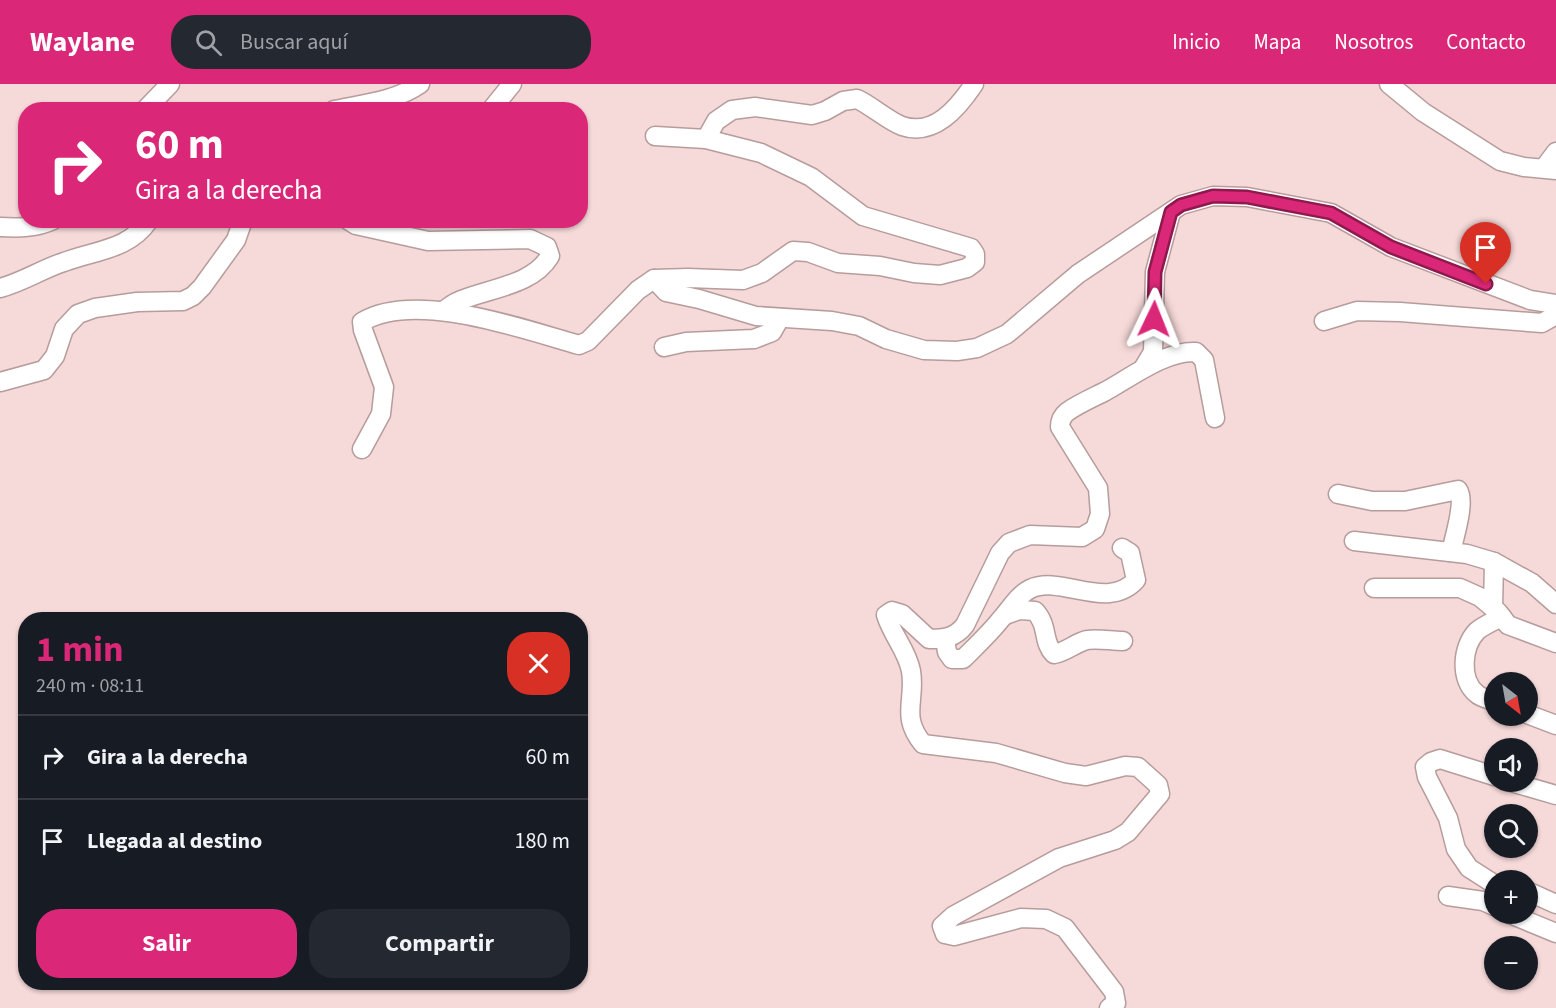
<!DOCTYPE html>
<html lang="es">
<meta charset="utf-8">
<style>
body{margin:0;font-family:"Source Sans 3",sans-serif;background:#242831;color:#f1f3f6;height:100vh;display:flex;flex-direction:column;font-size:22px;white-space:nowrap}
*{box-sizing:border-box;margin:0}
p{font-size:20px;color:#9ea1a6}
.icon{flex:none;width:33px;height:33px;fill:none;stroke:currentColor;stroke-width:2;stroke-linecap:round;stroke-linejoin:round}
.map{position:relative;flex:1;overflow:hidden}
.drawer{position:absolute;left:18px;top:528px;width:570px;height:378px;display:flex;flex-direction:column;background:#171b24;border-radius:24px;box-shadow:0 2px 4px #0004}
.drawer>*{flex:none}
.banner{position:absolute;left:18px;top:18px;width:570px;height:126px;border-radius:24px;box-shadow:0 2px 4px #0004;background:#db2777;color:#fff;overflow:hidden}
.needle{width:39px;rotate:149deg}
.controls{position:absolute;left:1484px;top:588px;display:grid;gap:12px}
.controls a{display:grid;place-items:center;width:54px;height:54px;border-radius:50%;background:#171b24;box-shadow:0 2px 4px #0004;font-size:30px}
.pin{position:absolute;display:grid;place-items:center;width:51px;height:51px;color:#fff;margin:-62px -26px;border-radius:50% 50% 50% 0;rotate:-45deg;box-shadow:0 0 6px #0007}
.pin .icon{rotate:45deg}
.me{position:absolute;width:66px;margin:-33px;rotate:2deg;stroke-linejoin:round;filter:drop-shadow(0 0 4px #0008)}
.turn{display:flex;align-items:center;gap:21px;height:126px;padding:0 18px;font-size:27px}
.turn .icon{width:78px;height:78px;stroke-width:2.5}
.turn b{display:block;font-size:42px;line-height:51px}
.round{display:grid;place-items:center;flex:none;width:63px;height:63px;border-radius:24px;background:#242831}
.summary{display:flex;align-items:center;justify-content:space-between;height:102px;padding:0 18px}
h1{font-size:36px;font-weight:700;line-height:45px;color:#db2777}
.primary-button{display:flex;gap:12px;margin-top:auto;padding:12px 18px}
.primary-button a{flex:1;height:69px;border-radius:24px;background:#db2777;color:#fff;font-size:24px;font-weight:700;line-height:69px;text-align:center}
.primary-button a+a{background:#242831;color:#f1f3f6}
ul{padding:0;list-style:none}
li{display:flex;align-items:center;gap:18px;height:84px;padding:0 18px;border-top:2px solid #363941}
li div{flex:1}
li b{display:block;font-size:22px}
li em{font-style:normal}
header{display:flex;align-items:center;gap:36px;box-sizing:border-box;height:84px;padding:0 30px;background:#db2777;color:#fff}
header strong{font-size:28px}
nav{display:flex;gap:33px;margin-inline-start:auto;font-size:21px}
.search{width:420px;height:54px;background:#242831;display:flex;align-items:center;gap:15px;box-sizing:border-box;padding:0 21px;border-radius:24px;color:#9ea1a6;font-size:22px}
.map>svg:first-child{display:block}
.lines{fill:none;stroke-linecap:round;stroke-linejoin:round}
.minor-casing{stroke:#b79c9c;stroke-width:21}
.minor{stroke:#fff;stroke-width:18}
.route-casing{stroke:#8e194d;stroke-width:15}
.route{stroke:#db2777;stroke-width:10}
</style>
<header>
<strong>Waylane</strong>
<div class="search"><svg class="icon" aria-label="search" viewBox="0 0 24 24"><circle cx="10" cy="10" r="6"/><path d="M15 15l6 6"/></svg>Buscar aquí</div>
<nav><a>Inicio</a><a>Mapa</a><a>Nosotros</a><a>Contacto</a></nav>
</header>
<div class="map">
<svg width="1556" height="924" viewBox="0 0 1556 924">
<rect width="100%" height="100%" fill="#f6d9d9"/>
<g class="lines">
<g class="minor-casing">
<g id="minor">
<polyline points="1389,0 1423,28 1500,77 1524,83 1556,86"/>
<polyline points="145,26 170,0"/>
<path d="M334,26C363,20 396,17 420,0"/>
<polyline points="491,26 512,0"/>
<path d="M706,55L716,37L732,26L755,23L812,31L825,27L843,17L857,15C872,22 887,36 902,42C934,53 958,24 974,0"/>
<polyline points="1544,84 1556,68"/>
<path d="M348,136L356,141L428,157L530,155L547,163L550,172C532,202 489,204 459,217C453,219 448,224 443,227"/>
<path d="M0,143C19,144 36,144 53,136"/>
<polyline points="654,195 666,208 699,215 756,232 832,237 859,242 886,255 924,266 957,267 977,264 1007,250 1078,190 1181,121 1213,112 1247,113 1331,129 1391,163 1530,216 1556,220"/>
<path d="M0,204C23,198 42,185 64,178C96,166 129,166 149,136"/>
<polyline points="1324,237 1357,227 1400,228 1542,239 1556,231"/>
<polyline points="664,263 686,258 754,255 772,248 780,234"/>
<polyline points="1144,283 1153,268 1155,188 1171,128"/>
<polyline points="0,298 44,286 55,272 64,245 78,230 95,224 137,218 183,217 193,212 202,203 236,156 243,136"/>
<path d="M362,365L381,330L384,303L363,246L362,238C415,206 522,245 579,261L588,257L638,206L654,195L688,194L743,196L762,189L793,167L808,168L838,179L880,182L914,189L940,191L967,184L975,178V170L971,164L863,132L811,93L761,69L706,55L655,52"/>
<path d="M1338,410L1372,417H1405L1458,406C1466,417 1454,454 1451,468"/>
<polyline points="1354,457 1467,470 1494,478 1532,499 1556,520"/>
<polyline points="1374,504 1460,504 1480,513 1498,528 1508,541 1556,559"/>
<polyline points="1493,524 1494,478"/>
<path d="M1005,531L1019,526L1035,527C1049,542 1042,558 1054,570C1066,568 1075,559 1087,556C1098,554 1111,557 1123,557"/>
<path d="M945,555L947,568L952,575H963C976,562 990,549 1001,535C1010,525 1018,511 1030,505C1061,490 1107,528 1136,496L1130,469L1122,464"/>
<path d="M1494,617C1489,615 1481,614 1477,610C1459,596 1462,562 1477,547C1484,541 1494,537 1502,533"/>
<polyline points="1527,630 1556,641"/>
<polyline points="1494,692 1440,675 1431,678 1425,683 1427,693 1448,734 1456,765 1469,784 1494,800"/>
<polyline points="1511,698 1556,711"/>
<polyline points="1527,807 1556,820"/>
<polyline points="1448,812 1483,817 1494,822"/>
<polyline points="1510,830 1556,849"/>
<path d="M1109,924L1116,919L1114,908L1065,844L1046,835L1021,834L954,852L945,850L942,842L953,832L1059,774L1115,756L1128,748L1160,710L1158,701L1138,683L1125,682L1086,692L1065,689L996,669L923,660C900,632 916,617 911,587C907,566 892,551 886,531L892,527L902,530L929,555C944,555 955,554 965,541L1000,469L1009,459L1030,451L1082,453L1095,445L1100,430L1098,404L1060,343C1060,337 1062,332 1067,328C1078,320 1092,314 1104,308C1130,294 1166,266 1196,268L1204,276L1215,334"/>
</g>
</g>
<use href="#minor" class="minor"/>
</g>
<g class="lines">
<g class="route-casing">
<polyline id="route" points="1154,235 1155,188 1171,128 1181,121 1213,112 1247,113 1331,129 1391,163 1486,200"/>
</g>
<use href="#route" class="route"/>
</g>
</svg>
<div class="controls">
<a><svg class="needle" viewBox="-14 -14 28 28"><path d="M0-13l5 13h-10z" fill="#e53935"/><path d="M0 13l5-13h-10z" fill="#9ea1a6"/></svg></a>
<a><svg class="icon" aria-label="sound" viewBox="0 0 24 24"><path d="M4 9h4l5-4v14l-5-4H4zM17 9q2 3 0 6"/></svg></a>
<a><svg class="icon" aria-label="search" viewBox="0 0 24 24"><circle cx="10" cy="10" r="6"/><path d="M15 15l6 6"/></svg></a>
<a>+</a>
<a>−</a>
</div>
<div class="pin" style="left:1486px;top:200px;background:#d93025"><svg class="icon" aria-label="arrive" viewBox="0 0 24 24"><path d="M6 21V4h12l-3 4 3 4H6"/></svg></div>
<svg class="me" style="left:1154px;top:235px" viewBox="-20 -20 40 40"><path d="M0-17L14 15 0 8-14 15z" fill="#db2777" stroke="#fff" stroke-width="4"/></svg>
<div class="banner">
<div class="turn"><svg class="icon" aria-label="right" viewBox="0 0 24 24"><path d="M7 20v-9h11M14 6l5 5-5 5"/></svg><div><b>60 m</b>Gira a la derecha</div></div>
</div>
<section class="drawer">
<div class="summary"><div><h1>1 min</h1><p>240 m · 08:11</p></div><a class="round" style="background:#d93025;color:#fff"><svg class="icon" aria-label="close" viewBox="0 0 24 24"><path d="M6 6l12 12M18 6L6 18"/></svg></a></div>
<ul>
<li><svg class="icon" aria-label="right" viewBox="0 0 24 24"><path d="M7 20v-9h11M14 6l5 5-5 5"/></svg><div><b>Gira a la derecha</b></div><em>60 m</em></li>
<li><svg class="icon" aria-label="arrive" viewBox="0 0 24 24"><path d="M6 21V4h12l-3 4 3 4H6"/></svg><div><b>Llegada al destino</b></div><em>180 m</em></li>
</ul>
<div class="primary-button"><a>Salir</a><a>Compartir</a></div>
</section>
</div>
